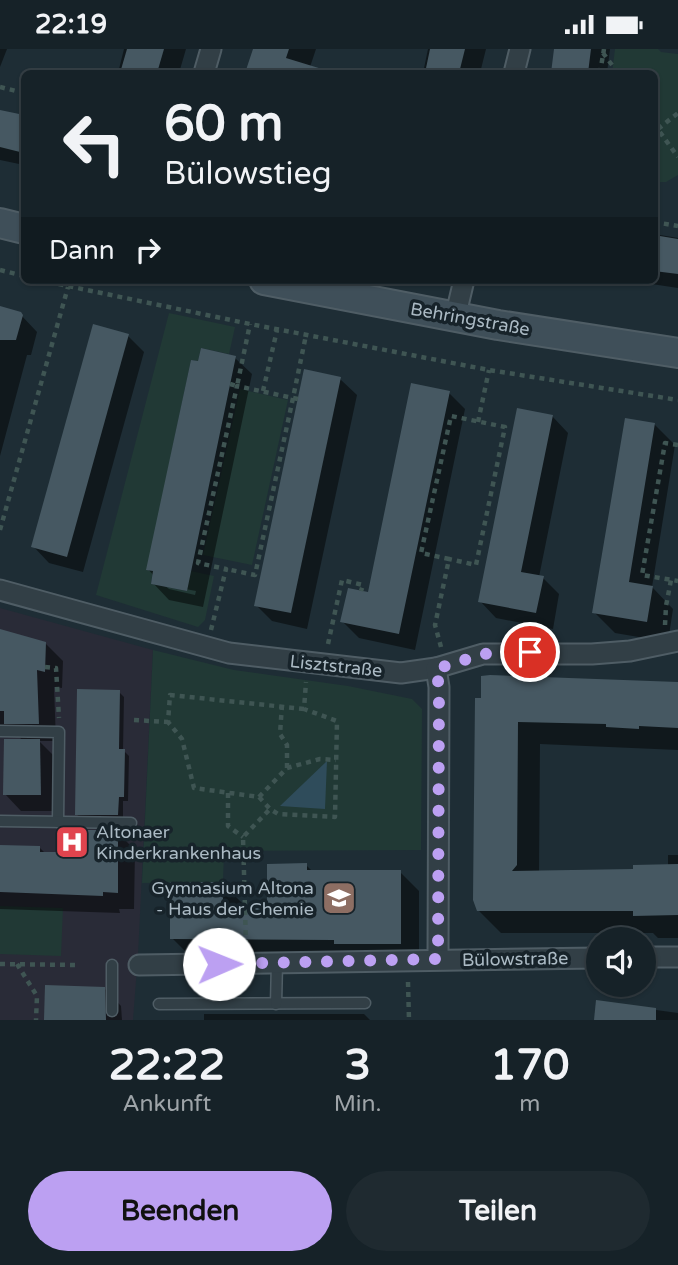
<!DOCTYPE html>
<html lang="de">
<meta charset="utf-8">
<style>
body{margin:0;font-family:"Varela Round",sans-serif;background:#1f2a30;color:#f1f3f6;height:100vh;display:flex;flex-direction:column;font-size:26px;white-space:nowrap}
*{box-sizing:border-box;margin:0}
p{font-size:23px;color:#9ea4a8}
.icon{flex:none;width:38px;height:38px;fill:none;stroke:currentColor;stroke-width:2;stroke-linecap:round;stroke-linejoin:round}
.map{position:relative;height:971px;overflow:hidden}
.panel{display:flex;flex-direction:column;background:#162228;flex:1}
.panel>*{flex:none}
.hud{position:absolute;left:21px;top:21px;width:637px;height:214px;border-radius:10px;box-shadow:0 2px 5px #0004,0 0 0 2px #353f45;background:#162228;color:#f1f3f6;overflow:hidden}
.tools{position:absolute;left:586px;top:878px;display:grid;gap:14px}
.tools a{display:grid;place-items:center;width:70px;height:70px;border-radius:50%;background:#162228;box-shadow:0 2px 5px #0004,0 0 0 2px #353f45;font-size:35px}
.pin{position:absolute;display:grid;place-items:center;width:60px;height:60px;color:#fff;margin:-30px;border:4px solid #fff;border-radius:50%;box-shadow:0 2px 7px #0007}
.me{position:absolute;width:77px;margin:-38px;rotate:89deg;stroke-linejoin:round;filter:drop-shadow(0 0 5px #0008)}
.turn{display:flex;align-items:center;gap:24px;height:147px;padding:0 28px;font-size:32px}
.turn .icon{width:91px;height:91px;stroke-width:2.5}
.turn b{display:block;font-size:49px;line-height:60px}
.then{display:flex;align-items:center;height:66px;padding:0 28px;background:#0003;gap:14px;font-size:26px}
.eta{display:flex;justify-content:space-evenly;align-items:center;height:119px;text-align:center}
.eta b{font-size:42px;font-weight:800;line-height:49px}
.cta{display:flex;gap:14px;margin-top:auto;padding:14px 28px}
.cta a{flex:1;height:80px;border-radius:42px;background:#bca0f2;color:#111;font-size:28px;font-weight:800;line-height:80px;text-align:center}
.cta a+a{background:#1f2a30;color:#f1f3f6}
.status{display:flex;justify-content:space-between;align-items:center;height:49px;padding:0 35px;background:#162228;direction:ltr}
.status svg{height:19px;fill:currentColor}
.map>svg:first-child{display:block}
.medical{fill:#292b37}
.green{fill:#213935}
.water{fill:#2f4c5b}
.shadow{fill:#0007;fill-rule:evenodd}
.building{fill:#465862}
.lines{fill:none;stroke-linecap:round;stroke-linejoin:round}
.service-casing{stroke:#4f5d65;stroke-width:13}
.minor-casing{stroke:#4f5d65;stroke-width:23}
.secondary-casing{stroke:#4f5d65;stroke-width:32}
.path{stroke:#3f5553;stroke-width:4.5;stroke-dasharray:5 5;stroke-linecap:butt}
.service{stroke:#323f46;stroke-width:10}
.minor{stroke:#323f46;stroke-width:19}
.secondary{stroke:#3f4f59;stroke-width:28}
.route{stroke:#bca0f2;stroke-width:12;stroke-dasharray:0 21.6}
.labels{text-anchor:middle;stroke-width:7;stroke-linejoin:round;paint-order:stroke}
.street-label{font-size:18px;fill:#abbac4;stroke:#17232a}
.poi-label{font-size:18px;fill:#abbac4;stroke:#17232a;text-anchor:start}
</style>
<div class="status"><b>22:19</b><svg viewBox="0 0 49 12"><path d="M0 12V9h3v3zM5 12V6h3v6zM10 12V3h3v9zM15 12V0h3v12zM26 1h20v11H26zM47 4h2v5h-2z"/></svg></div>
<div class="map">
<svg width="678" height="971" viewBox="0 0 678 971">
<rect width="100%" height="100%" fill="#1e2d35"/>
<polygon class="medical" points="0,559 153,601 138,906 133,971 0,971"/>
<g class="green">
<polygon points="615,0 658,0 661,3 678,5 678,126 666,133 655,133 654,24 612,24"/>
<polygon points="169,264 235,278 229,305 201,299 198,312 191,311 147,521 153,522 151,535 186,542 191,522 214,527 205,571 198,578 96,546"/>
<polygon points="240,340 288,351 252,516 203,506"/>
<polygon points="153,601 234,621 348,637 412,650 422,660 421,801 224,802 223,833 142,834"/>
<polygon points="0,857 63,859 61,907 0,905"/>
</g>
<polygon class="water" points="327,712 325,760 280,757"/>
<g class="shadow">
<polygon points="0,0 7,0 0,18"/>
<polygon points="124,0 186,0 179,24 118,24"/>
<polygon points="254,0 316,0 308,24 247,24"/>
<polygon points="428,0 486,0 480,24 423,24"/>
<polygon points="556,0 610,0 607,24 552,24"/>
<polygon points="0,64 24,70 24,116 0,111"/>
<polygon points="654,185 678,189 678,239 625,231 654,231"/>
<polygon points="0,259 20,265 37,283 31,306 27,306 0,407"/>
<polygon points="128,287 144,303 83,523 49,514 33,497"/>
<path d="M235,309L252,325L203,558L169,551L153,534L154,527L148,520ZM164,536L196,542L195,546L169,540Z"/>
<polygon points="340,330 357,346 307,580 272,572 256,556"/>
<polygon points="449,344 465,360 415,601 359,589 342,572 369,546"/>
<polygon points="552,367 568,384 539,528 543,529 559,545 553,580 496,569 480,552"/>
<polygon points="654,375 675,396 652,538 673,560 668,593 615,584 594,563"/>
<polygon points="0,582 46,595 63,612 62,639 54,638 56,692 39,692 55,708 56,762 21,762 5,745 23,692 10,678 0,678"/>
<polygon points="678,635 678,701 540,695 539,823 634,822 668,817 668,806 678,806 678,889 658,889 653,884 501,884 478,861 477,650"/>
<polygon points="119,643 124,648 123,701 129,707 128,752 123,752 123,771 82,770 76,765"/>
<polygon points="117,783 135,801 134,860 119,860 120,864 0,860 0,798 40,799 45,804 76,805"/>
<polygon points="306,816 313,823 400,823 419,842 419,914 191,908 172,889 223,835 242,854 242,859 269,860"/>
<polygon points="104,939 121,957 122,971 46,971"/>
<polygon points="598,953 678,964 678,971 596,971"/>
<polygon points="204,965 364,965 370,971 204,971"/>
</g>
<g class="building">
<polygon points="127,0 164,0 157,24 120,24"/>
<polygon points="253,0 289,0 286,9 322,20 321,24 245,24"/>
<polygon points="430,0 465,0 459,24 425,24"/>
<polygon points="554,0 591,0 588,24 551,24"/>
<polygon points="0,61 24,66 24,104 0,98"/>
<polygon points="654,186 678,190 678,225 654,222"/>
<polygon points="0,257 21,263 23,266 16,291 0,291"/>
<polygon points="93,275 129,285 67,508 31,498"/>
<polygon points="201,299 236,307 187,542 151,535 153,522 146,521 191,311 198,312"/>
<polygon points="304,320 341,328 291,564 254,557"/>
<polygon points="411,334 450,342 399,585 340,573 348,539 368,543"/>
<polygon points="517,359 553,366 521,523 544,527 536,564 478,553"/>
<polygon points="625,369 655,374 629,533 653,537 647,573 592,564"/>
<polygon points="0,580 46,593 45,623 37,621 39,675 4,675 4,662 0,662"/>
<polygon points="490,626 678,633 678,679 639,677 639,680 606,678 606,675 518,673 517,816 512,822 633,820 633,816 678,815 678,866 633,867 633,862 477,862 473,851 475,649 481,649 481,627"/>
<polygon points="77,640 120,641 119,700 125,700 124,748 119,748 118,766 75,766"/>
<polygon points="4,690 40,690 41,746 3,746"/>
<polygon points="74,781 118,781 118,844 103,843 103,847 0,843 0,796 40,797 40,803 74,803"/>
<polygon points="307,814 307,821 401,821 401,895 334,895 334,891 170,890 170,833 223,833 223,857 267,858 267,815"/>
<polygon points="45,936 105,938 106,971 44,971"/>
<polygon points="596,951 656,959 656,971 594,971"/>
</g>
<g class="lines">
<g class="service-casing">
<g id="service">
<polyline points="0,682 59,683 58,773"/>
<polyline points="0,772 131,774"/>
<polyline points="159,955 365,954"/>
<polyline points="276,955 277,913"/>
<polyline points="112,962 112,916"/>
</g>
</g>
<g class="minor-casing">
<g id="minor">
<polyline points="204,24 211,0"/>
<polyline points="514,24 520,0"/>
<polyline points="455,269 464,231"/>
<polyline points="0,541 229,604 401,624 436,619 483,605 592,605 630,602 678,592"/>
<polyline points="436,619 439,638 438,910"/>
<polyline points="644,908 678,908"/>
<polyline points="139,916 598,909"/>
</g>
</g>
<g class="secondary-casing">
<g id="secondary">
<polyline points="0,174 24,180"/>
<polyline points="264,231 498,276 678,304"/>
</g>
</g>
<g class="path">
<polyline points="603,4 618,24"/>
<polyline points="459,24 463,24"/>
<polyline points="600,24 604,0"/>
<polyline points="0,38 24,44"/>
<polyline points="654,75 678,108"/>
<polyline points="658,80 678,64"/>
<polyline points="654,173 678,177"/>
<polyline points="0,221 24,227"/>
<polyline points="39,231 250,275 489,321 678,351"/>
<polyline points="230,335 237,337 250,275"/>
<polyline points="263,342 277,281"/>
<polyline points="298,350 293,349 306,286"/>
<polyline points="478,373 489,321"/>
<polyline points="678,396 665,394 642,526 678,532"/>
<polyline points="0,481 68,238"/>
<polyline points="665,576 666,557 671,531"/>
<polyline points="211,581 226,520 198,514 237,337 293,349 255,526 226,520"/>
<polyline points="328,595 342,531 363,536 361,542"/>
<polyline points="441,598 435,576 449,510 421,504 451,367 505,378 476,516 449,510"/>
<polyline points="45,618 56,619 59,669"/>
<polyline points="282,656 280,685 287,696 287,719"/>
<polyline points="304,660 170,646 168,673 182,690 194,739 259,748 270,760 278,765 335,768 337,672 304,660 306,633"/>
<polyline points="134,671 168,673"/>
<polyline points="228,744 228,777 243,788"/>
<polyline points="259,748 287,719 320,710 336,711"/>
<polyline points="246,896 243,788 270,760"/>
<polyline points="0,915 76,916"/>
<polyline points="17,915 37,947 36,971"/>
<polyline points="408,933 409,971"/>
</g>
<use href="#service" class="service"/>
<use href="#minor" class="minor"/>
<use href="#secondary" class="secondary"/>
</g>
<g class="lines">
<polyline class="route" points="219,915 438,910 439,638 436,620 483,605 530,603"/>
</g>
<defs>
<g id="hospital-square" transform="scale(1.75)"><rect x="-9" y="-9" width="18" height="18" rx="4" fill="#e0444e" stroke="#17232a"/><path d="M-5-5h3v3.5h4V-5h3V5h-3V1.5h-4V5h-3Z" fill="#fff"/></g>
<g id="school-square" transform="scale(1.75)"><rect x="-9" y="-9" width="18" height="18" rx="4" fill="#8d6e63" stroke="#17232a"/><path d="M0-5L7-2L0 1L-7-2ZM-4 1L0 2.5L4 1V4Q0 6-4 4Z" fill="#fff"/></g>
</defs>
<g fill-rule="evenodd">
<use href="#hospital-square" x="72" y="793"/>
<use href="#school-square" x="339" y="849"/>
</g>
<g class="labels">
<g class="street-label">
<text transform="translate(470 270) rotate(10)" y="6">Behringstraße</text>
<text transform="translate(336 617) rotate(6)" y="6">Lisztstraße</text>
<text transform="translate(515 910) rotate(-1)" y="6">Bülowstraße</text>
</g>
<g class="poi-label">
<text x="96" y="789">Altonaer<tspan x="96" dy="21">Kinderkrankenhaus</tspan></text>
<text x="314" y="845" text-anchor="end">Gymnasium Altona<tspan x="314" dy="21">- Haus der Chemie</tspan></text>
</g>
</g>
</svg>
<div class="tools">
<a><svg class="icon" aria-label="sound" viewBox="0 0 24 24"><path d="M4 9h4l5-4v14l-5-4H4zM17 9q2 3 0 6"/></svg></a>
</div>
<div class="pin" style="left:530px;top:603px;background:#d93025"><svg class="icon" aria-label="arrive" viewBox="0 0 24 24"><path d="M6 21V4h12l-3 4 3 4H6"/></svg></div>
<svg class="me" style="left:219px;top:915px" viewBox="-20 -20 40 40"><circle r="19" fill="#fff"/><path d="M0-13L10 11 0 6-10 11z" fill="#bca0f2"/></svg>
<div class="hud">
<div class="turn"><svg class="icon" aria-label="left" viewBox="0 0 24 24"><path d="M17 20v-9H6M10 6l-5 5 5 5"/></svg><div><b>60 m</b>Bülowstieg</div></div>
<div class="then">Dann<svg class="icon" aria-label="right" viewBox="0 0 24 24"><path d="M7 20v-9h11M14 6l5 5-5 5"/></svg></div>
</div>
</div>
<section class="panel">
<div class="eta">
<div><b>22:22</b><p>Ankunft</p></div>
<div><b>3</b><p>Min.</p></div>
<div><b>170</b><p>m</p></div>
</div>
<div class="cta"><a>Beenden</a><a>Teilen</a></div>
</section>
